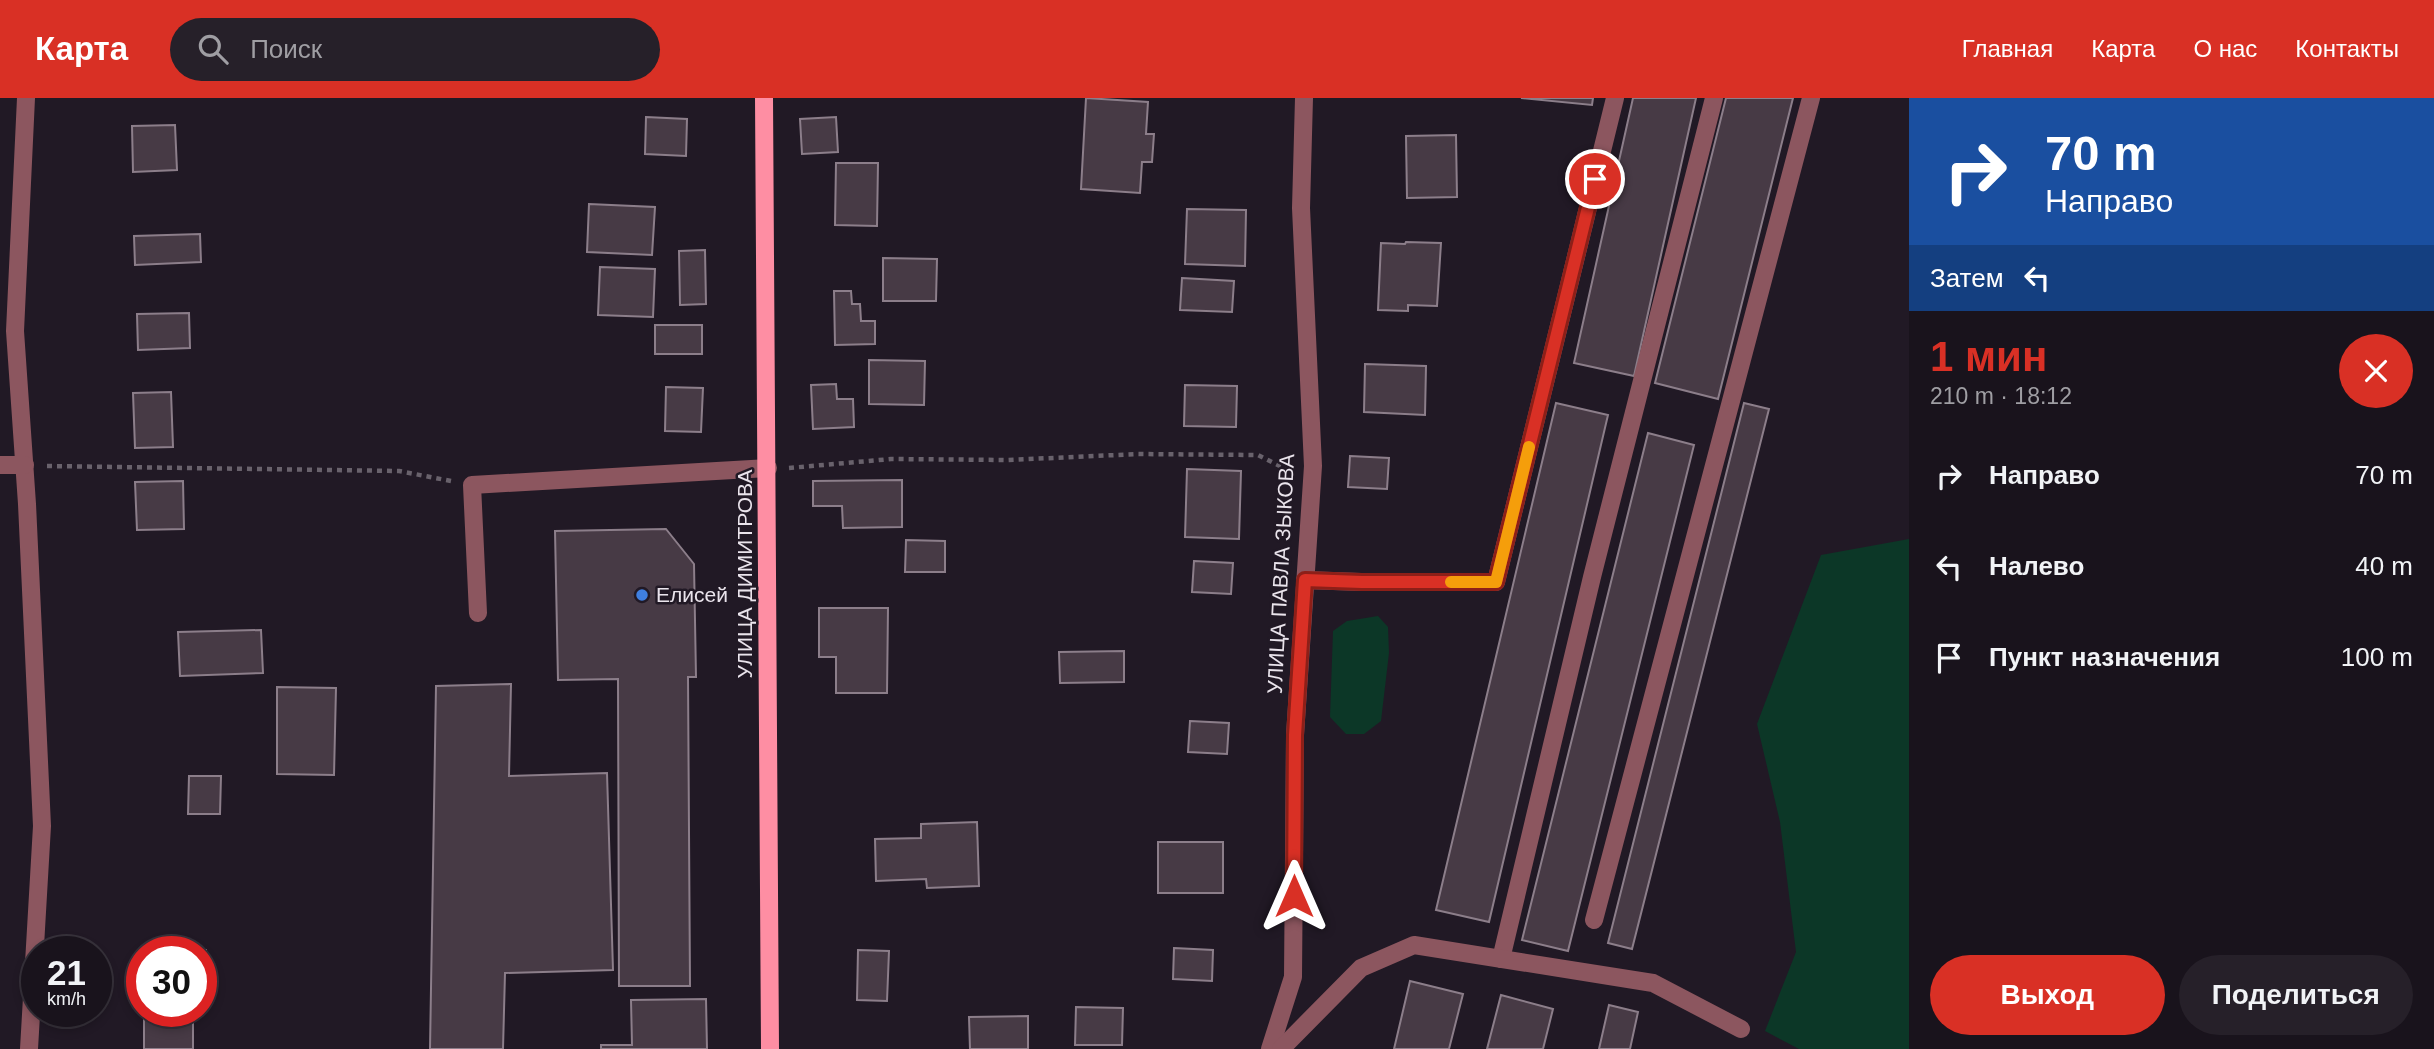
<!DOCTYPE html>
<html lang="ru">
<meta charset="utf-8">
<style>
body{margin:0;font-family:Arial,sans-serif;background:#262029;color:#f1f3f6;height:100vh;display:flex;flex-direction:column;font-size:26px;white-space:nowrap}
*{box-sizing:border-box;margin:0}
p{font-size:23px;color:#9f9ea3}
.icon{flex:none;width:38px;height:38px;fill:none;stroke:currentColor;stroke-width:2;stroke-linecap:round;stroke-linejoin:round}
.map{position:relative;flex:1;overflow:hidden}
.drawer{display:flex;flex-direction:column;background:#19131c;width:525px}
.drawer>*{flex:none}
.guide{background:#1a4fa0;color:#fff;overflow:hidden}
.speed{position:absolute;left:21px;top:838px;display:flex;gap:14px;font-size:35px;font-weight:700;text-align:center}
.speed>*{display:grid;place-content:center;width:91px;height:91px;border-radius:50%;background:#19131c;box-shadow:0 4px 10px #0003,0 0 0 2px #37323b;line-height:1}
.speed small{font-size:18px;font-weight:400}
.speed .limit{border:10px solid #d22;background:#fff;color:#111}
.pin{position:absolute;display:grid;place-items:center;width:60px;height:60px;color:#fff;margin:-30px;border:4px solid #fff;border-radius:50%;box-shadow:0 2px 7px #0007}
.me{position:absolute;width:77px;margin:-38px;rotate:0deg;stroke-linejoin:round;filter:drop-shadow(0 0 5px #0008)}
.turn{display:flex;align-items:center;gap:24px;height:147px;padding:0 21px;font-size:32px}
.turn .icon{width:91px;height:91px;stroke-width:2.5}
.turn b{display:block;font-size:49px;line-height:60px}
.then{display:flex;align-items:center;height:66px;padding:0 21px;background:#0003;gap:14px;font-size:26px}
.round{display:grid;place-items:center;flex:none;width:74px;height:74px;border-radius:37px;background:#262029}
.overview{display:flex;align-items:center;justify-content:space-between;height:119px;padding:0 21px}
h1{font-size:42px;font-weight:700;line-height:52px;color:#d93025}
.button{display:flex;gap:14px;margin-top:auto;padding:14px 21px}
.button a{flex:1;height:80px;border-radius:42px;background:#d93025;color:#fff;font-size:28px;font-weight:700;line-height:80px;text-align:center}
.button a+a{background:#262029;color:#f1f3f6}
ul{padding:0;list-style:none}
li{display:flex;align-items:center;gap:21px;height:91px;padding:0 21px}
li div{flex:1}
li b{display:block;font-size:26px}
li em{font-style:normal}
header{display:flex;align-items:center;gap:42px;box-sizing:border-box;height:98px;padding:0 35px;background:#d93025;color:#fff}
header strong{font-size:33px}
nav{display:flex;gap:38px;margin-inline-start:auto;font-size:24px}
.search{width:490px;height:63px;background:#262029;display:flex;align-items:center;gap:18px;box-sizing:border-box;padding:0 24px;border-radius:38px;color:#9f9ea3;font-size:26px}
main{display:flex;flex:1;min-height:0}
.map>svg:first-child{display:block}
.green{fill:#0c3727}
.building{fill:#473a45;stroke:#8c7e8a;stroke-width:2}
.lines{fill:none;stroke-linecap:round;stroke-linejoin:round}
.path{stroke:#69626c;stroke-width:4.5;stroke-dasharray:5 5;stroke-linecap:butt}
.minor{stroke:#8c565f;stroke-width:18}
.major{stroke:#fe8ea3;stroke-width:18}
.route-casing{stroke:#8d1f18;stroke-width:18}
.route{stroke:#d93025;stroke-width:12}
.slow{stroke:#f59e0b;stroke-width:12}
.shop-dot{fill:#3f7fe0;stroke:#211925;stroke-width:2.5}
.labels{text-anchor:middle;stroke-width:5;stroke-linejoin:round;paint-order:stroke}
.street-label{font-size:21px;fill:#eae4ec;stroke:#211925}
.poi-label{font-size:21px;fill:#eae4ec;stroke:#211925;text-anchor:start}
</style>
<header>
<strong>Карта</strong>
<div class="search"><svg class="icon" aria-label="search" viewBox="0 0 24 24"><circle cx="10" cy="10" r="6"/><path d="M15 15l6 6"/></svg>Поиск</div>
<nav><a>Главная</a><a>Карта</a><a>О нас</a><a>Контакты</a></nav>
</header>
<main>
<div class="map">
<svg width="1909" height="951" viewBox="0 0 1909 951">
<rect width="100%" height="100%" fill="#211925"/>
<g class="green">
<polygon points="1909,441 1909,951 1799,951 1765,933 1796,854 1780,724 1757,626 1821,457"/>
<polygon points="1378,518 1388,529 1389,555 1381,623 1364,636 1346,636 1330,619 1333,533 1347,523"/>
</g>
<g class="building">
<polygon points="1086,0 1148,4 1146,36 1154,36 1152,64 1142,64 1140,95 1081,91"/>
<polygon points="1521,0 1593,0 1592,7"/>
<polygon points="1633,0 1696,0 1634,278 1574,265"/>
<polygon points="1726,0 1793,0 1718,301 1655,285"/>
<polygon points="646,19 687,21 686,58 645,56"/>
<polygon points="836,19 838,54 802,56 800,21"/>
<polygon points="175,27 177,72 133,74 132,28"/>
<polygon points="1456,37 1457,99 1407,100 1406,38"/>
<polygon points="836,65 878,65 877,128 835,127"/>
<polygon points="589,106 655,109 652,157 587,154"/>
<polygon points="1187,111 1246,112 1245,168 1185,166"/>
<polygon points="200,136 201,164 135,167 134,138"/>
<polygon points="1406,144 1441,145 1437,208 1408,207 1408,213 1378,212 1381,145 1405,146"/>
<polygon points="705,152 706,206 680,207 679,153"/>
<polygon points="883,160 937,161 936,203 883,203"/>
<polygon points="600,169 655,171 653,219 598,217"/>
<polygon points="1182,180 1234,183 1232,214 1180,212"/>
<polygon points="834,193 851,193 852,206 860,206 861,223 875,223 875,246 835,247"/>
<polygon points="189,215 190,250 138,252 137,216"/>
<rect x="655" y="227" width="47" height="29"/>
<polygon points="869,262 925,263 924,307 869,306"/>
<polygon points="1365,266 1426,268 1425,317 1364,314"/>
<polygon points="836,286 837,301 853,301 854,329 813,331 811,287"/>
<polygon points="1185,287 1237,288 1236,329 1184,328"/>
<polygon points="666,289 703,290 701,334 665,333"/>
<polygon points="171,294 173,349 135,350 133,295"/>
<polygon points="1556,305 1608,317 1489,824 1436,812"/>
<polygon points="1744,305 1769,311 1632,851 1608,845"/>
<polygon points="1648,335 1694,347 1568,853 1522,842"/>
<polygon points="1350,358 1389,360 1387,391 1348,389"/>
<polygon points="1187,371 1241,373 1239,441 1185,439"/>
<polygon points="902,382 902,429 843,430 842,408 813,408 813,383"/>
<polygon points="183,383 184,431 137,432 135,384"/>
<polygon points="666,431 694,466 696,579 688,579 690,888 619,888 618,581 558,582 555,433"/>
<polygon points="906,442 945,443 945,474 905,474"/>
<polygon points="1194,463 1233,465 1231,496 1192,494"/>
<polygon points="819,510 888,510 887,595 836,595 836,559 819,559"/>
<polygon points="261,532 263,575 180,578 178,534"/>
<polygon points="1124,553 1124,584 1060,585 1059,554"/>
<polygon points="511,586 509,678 607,675 613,872 505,875 503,951 430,951 436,588"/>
<polygon points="277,589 336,590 334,677 277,676"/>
<polygon points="1190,623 1229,625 1227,656 1188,654"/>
<polygon points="189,678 221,678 220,716 188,716"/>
<polygon points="977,724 979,788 927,790 926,781 876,783 875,741 921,740 921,726"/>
<rect x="1158" y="744" width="65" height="51"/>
<polygon points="1174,850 1213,852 1212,883 1173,881"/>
<polygon points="143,851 206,852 206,880 201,880 201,854 143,854"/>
<polygon points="858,852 889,853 887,903 857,902"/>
<polygon points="1410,883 1463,896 1449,951 1394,951"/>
<polygon points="1501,897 1553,911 1543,951 1487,951"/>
<polygon points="706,901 707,951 601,951 601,947 632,947 631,902"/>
<polygon points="1609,907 1638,914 1630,951 1599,951"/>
<polygon points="1076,909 1123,910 1122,947 1075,947"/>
<polygon points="1028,918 1028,951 970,951 969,919"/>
<rect x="144" y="920" width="49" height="31"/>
</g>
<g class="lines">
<g class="path">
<polyline points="47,368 399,373 451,383"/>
<polyline points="789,370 891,361 1008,362 1138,356 1258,357 1282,369 1291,369"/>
</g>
<g class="minor">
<polyline points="26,0 15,233 27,406 42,728 29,951"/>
<polyline points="0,367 25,367"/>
<polyline points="1305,482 1361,484 1496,484 1615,0"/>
<polyline points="478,515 472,387 768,370"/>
<polyline points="1594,822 1811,0"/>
<polyline points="1501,861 1592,479 1714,0"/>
<polyline points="1270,951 1293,879 1295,637 1313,368 1301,110 1304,0"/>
<polyline points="1281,951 1361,870 1414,847 1653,885 1741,931"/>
</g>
<polyline class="major" points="764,0 770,951"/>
</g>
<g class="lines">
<g class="route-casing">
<polyline id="route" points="1294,798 1295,637 1305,482 1362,484 1496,484 1595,81"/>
</g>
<use href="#route" class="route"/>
<polyline class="slow" points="1451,484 1496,484 1529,349"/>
</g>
<circle class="shop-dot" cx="642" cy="497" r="7"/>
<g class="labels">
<g class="street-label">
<text transform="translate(745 476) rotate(-90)" y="7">УЛИЦА ДИМИТРОВА</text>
<text transform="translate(1281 476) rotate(-87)" y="7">УЛИЦА ПАВЛА ЗЫКОВА</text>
</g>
<g class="poi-label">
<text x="656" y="504">Елисей</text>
</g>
</g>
</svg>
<div class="speed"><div>21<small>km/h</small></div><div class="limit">30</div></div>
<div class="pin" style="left:1595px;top:81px;background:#d93025"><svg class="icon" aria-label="arrive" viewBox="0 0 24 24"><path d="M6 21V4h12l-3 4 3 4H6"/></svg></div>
<svg class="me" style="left:1294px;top:798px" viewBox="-20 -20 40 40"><path d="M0-17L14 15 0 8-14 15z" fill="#d93025" stroke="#fff" stroke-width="4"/></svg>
</div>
<section class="drawer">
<div class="guide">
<div class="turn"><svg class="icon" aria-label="right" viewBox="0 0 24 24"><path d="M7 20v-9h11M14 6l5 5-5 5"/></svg><div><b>70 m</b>Направо</div></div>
<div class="then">Затем<svg class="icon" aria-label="left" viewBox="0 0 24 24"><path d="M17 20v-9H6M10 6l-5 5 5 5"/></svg></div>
</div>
<div class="overview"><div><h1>1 мин</h1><p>210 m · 18:12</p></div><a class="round" style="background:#d93025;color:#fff"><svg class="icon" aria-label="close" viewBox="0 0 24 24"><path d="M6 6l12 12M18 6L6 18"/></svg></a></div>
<ul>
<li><svg class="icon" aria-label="right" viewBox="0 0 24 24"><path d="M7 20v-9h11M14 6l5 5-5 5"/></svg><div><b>Направо</b></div><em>70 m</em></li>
<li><svg class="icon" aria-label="left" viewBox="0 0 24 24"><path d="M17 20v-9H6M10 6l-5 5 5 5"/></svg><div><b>Налево</b></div><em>40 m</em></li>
<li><svg class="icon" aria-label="arrive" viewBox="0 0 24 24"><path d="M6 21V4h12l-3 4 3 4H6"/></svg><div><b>Пункт назначения</b></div><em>100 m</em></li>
</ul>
<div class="button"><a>Выход</a><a>Поделиться</a></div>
</section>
</main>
